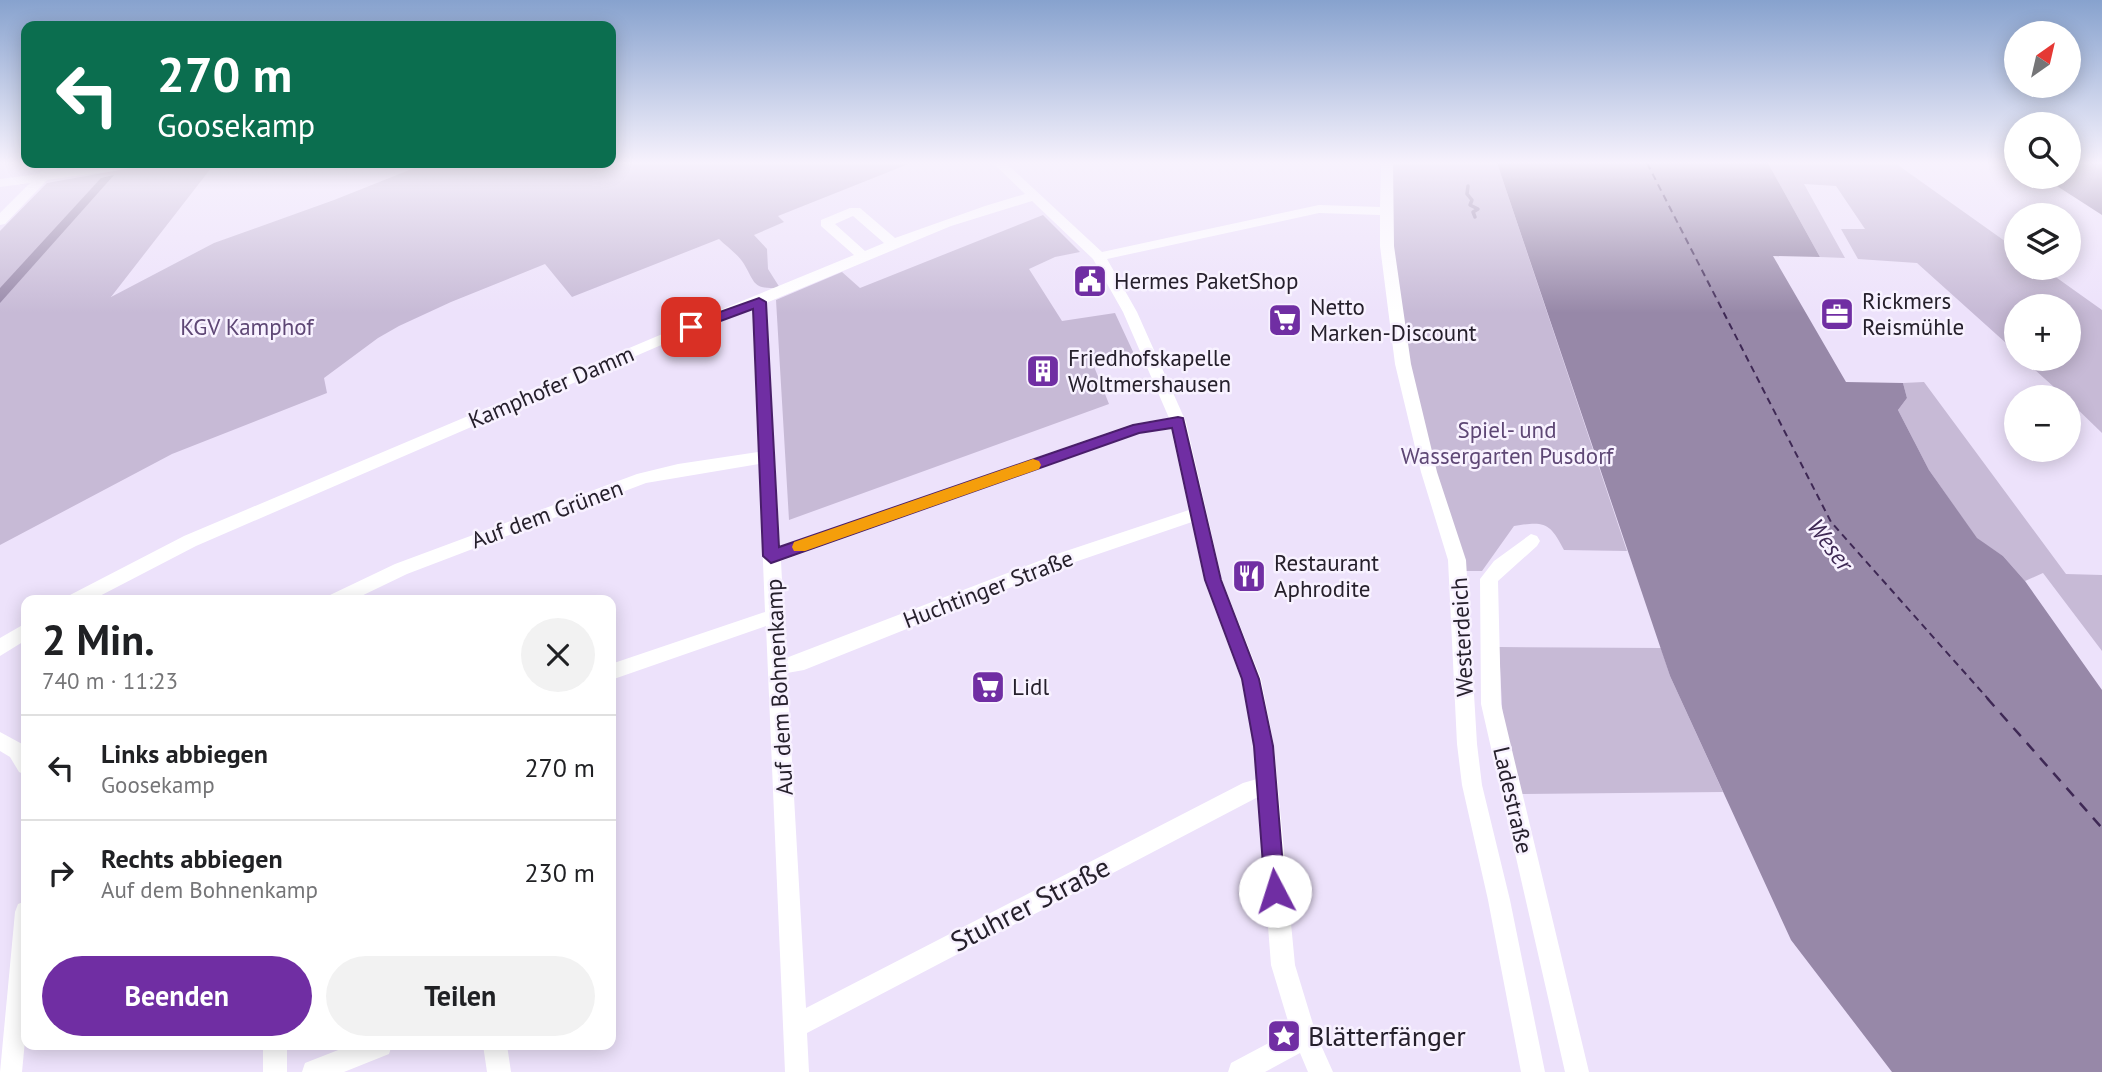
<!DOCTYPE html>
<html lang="de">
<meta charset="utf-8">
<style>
body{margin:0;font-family:"PT Sans",sans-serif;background:#f2f2f2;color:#202124;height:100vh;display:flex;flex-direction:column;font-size:26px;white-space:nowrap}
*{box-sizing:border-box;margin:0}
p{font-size:23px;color:#757577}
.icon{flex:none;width:38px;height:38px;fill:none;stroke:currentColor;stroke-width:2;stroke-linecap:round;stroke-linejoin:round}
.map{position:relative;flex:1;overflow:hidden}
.panel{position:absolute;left:21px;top:595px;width:595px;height:455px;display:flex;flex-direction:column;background:#fff;border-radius:14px;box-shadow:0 4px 18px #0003}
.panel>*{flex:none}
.top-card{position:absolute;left:21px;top:21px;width:595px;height:147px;border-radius:14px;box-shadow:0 4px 18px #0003;background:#0b6e4f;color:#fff;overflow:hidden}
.needle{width:46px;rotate:34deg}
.controls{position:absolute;left:2004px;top:21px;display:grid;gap:14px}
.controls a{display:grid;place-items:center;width:77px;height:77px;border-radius:50%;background:#fff;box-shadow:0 4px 18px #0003;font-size:35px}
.pin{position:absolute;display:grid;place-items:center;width:60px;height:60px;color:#fff;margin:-30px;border-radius:14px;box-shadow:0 4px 10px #0006}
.me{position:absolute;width:77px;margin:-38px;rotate:355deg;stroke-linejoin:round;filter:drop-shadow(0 0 5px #0008)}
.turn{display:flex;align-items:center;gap:24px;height:147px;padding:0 21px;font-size:32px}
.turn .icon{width:91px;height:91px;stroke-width:2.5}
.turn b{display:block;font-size:49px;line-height:60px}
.round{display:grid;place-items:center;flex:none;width:74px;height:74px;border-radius:37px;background:#f2f2f2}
.headline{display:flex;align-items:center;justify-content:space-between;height:119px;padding:0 21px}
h1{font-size:42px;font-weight:700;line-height:52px}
.cta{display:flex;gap:14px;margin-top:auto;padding:14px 21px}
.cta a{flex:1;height:80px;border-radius:42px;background:#702ea3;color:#fff;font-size:28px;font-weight:700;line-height:80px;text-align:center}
.cta a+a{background:#f2f2f2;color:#202124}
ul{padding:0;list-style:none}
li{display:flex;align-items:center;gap:21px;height:105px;padding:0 21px;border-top:2px solid #e0e0e0}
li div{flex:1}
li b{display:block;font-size:26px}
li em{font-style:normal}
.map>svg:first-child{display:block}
.green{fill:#c7bad6}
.water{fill:#9788a8}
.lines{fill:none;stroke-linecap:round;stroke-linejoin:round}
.stream{stroke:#9788a8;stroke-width:3.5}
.ferry-far1{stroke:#3e2854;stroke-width:2;stroke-dasharray:7 5;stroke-linecap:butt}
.ferry{stroke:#3e2854;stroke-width:2.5;stroke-dasharray:11 9;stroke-linecap:butt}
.minor{fill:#fff;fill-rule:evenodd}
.route{fill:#702ea3;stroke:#491e6a;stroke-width:2}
.slow{fill:#f59e0b}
.labels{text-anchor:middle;stroke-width:5;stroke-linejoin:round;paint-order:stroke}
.poi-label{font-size:23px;fill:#26202c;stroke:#f8f2ff;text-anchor:start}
.park-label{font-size:23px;fill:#5e4775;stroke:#f8f2ff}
.street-label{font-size:23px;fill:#26202c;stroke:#f8f2ff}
.water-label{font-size:24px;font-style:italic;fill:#3e2854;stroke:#f8f2ff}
.near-street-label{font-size:28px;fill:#26202c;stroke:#f8f2ff}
.near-poi-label{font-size:28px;fill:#26202c;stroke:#f8f2ff;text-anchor:start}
</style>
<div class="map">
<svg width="2102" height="1072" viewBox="0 0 2102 1072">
<rect width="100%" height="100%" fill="#ede2fb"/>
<g class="green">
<path d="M159,163H215L111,297L214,243L334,200L427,163H911L778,216L784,222L754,235L767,249L768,269L780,288C752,289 756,284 744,264C739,255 727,247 719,239L572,297L545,264L451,302L399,326L378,338L324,378L327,393L172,454L0,545V231L47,183Z"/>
<path d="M1389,163H1497L1627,551L1564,550C1550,522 1544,521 1514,526L1482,571H1465C1452,531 1437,490 1426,449C1403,356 1389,259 1389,163Z"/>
<polygon points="1768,163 1895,163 2016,249 2016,268 2043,268 2102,310 2102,433 2069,401 2068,397 2065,397 2023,359 2068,359 2068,306 2016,306 2016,352 1917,263 1858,259 1841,229 1865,229 1836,186 1804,184 1845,258 1820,257"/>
<polygon points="1043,215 1080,252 1055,257 1029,269 1062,321 1115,313 1135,356 1093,364 1109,404 789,520 776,300 842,272 860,288"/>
<polygon points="1924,382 2066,574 2102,575 2102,651 2043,573 2025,581 2003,556 1977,539 1929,470 1898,410 1907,398 1903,383"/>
<polygon points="1499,647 1661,648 1670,676 1723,792 1519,794 1503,726"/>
</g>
<g class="water">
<polygon points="1497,163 1768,163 1820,257 1773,256 1846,382 1903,383 1907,398 1898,410 1929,470 1977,538 2003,556 2025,581 2102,690 2102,1072 1892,1072 1791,940 1670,676"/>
<polygon points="2069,163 2102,163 2102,215 2043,177 2068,177"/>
<polygon points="114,175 0,303 0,288 101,178"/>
</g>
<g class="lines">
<polyline class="stream" points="1468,186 1467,194 1472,200 1470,205 1478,209 1473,212 1475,217"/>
<polyline class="ferry-far1" points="1647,163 1831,522 1989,700"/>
<polyline class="ferry" points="1987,698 2102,828"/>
<g class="minor">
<polygon points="49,163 62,163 55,171 113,163 145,163 139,167 47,180 5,224 0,225 0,213 30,183 0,187 0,179 39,174"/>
<path d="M993,163H1006L1102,252L1319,205L1380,207L1381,163H1393L1394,246L1411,364L1437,472L1466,560L1477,744L1482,785L1510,900L1545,1072H1521L1488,900L1462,785L1457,744L1448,560L1421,472L1395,364L1380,246V215L1319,213L1107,259L1137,312L1186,422L1222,580L1261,679L1274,746L1295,965L1316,1034L1333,1072H1308L1300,1053L1265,1072H1228L1231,1063L1291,1031L1271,965L1258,797L807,1033L809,1072H785L766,626L611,680V664L765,612L759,464L646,483L407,574L353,600H327L330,595L395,564L637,474L678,464L758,452L752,309L696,330L196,546L92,600H67L70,595L184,536L686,324L854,255L821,226V220L850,208H860L895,238L985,206L1025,194ZM1032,201L1093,259L1123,312L1169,418L1132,424L780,547L766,303L951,226ZM853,216L884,243L865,251L835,224ZM1171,429L1189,510L1060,553L786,658L781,561L1140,433ZM1192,522L1204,580L1241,679L1254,746L1257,779L1243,783L806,1008L787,673L804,670L1072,563Z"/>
<polygon points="1531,534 1537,536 1540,541 1537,546 1498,581 1501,704 1589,1072 1565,1072 1481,704 1480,579 1494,561"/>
<polygon points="26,623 26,640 0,656 0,638"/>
<polygon points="0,732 24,745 26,775 19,772 10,757 0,751"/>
<polygon points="26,901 26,1030 22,1072 0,1072 15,912 18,904"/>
<rect x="263" y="1045" width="24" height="27"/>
<polygon points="351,1045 392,1045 389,1054 344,1072 302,1072 305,1063"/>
<polygon points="483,1045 507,1045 511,1072 487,1072"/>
</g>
</g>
<linearGradient id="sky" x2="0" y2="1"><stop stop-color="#87a2ce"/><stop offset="0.52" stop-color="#f7f2fd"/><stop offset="1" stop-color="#f7f2fd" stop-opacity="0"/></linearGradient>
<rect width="2102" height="313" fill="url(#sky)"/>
<polygon class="route" points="759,298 766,302 779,547 1133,425 1178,417 1183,418 1221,580 1259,679 1273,746 1285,891 1282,898 1275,901 1268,898 1265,891 1254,746 1242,679 1205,580 1172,428 1139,433 771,563 763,556 753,309 691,332 684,327 686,324"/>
<polygon class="slow" points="1033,459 1039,461 1041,465 1039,469 805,551 794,551 792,547 794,542"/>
<defs>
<g id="civic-square" transform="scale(1.75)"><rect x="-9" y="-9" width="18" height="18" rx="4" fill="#702ea3" stroke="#f8f2ff"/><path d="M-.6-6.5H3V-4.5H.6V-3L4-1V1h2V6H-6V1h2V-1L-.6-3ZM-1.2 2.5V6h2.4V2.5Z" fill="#fff"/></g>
<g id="office-square" transform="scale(1.75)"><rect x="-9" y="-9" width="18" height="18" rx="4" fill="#702ea3" stroke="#f8f2ff"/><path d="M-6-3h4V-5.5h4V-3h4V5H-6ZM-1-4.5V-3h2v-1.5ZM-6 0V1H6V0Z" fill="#fff"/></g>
<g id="supermarket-square" transform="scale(1.75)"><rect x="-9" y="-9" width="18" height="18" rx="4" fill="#702ea3" stroke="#f8f2ff"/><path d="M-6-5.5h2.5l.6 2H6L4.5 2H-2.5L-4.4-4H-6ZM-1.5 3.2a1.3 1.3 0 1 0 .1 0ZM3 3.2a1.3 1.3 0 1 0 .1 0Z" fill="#fff"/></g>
<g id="building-square" transform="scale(1.75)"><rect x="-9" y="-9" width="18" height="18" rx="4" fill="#702ea3" stroke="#f8f2ff"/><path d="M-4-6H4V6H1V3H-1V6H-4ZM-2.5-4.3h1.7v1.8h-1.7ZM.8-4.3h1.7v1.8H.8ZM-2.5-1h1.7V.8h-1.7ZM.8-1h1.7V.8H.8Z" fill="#fff"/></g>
<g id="restaurant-square" transform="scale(1.75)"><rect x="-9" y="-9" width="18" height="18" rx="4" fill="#702ea3" stroke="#f8f2ff"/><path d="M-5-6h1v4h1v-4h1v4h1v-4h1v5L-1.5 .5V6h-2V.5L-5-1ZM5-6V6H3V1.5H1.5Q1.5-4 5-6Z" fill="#fff"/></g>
<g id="sight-square" transform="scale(1.75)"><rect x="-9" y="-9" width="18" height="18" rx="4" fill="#702ea3" stroke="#f8f2ff"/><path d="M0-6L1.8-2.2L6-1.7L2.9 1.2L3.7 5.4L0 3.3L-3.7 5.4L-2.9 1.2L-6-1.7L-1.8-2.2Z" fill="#fff"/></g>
</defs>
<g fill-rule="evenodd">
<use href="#civic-square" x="1090" y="281"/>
<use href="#office-square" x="1837" y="314"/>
<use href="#supermarket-square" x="1285" y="320"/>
<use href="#building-square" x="1043" y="371"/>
<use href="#restaurant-square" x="1249" y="576"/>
<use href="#supermarket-square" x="988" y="687"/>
<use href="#sight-square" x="1284" y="1036"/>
</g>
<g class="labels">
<g class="poi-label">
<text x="1114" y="289">Hermes PaketShop</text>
<text x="1862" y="309">Rickmers<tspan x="1862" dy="26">Reismühle</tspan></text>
<text x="1310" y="315">Netto<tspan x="1310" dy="26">Marken-Discount</tspan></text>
<text x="1068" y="366">Friedhofskapelle<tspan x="1068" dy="26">Woltmershausen</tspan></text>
<text x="1274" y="571">Restaurant<tspan x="1274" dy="26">Aphrodite</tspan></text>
<text x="1012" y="695">Lidl</text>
</g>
<g class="park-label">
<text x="247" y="335">KGV Kamphof</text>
<text x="1507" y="438">Spiel- und<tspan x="1507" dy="26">Wassergarten Pusdorf</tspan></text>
</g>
<g class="street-label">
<text transform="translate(551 387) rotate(-23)" y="8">Kamphofer Damm</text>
<text transform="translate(547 514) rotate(-20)" y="8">Auf dem Grünen</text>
<text transform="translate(988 589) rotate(-21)" y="8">Huchtinger Straße</text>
<text transform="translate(1462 637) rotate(-93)" y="8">Westerdeich</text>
<text transform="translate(779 687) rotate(-93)" y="8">Auf dem Bohnenkamp</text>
<text transform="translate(1513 800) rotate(77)" y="8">Ladestraße</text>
</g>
<g class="water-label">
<text transform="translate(1830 545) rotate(53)" y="8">Weser</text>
</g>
<g class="near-street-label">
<text transform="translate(1030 904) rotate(-27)" y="10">Stuhrer Straße</text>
</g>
<g class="near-poi-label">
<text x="1308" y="1046">Blätterfänger</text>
</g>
</g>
</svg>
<div class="controls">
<a><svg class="needle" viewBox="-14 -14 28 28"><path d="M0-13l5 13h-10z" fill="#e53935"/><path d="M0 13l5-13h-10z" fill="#757577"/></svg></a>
<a><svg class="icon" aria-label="search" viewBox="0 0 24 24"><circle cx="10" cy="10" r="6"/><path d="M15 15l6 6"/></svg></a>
<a><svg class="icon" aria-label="layers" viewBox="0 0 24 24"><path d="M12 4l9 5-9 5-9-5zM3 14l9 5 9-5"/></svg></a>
<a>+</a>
<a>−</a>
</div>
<div class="pin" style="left:691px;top:327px;background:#d93025"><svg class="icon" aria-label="arrive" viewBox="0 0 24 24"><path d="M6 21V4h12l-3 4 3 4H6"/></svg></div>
<svg class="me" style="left:1275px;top:891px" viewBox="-20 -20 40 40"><circle r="19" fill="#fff"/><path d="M0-13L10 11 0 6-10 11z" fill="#702ea3"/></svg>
<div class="top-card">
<div class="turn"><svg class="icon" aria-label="left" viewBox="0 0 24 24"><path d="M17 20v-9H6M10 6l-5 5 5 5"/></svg><div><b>270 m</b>Goosekamp</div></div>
</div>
<section class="panel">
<div class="headline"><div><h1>2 Min.</h1><p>740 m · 11:23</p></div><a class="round"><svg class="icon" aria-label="close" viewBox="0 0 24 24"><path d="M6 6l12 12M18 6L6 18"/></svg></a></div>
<ul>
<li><svg class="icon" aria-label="left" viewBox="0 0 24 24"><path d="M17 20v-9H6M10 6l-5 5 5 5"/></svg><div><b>Links abbiegen</b><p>Goosekamp</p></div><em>270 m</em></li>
<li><svg class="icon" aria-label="right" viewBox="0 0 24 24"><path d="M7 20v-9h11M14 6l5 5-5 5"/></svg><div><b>Rechts abbiegen</b><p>Auf dem Bohnenkamp</p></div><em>230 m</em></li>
</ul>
<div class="cta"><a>Beenden</a><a>Teilen</a></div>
</section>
</div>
